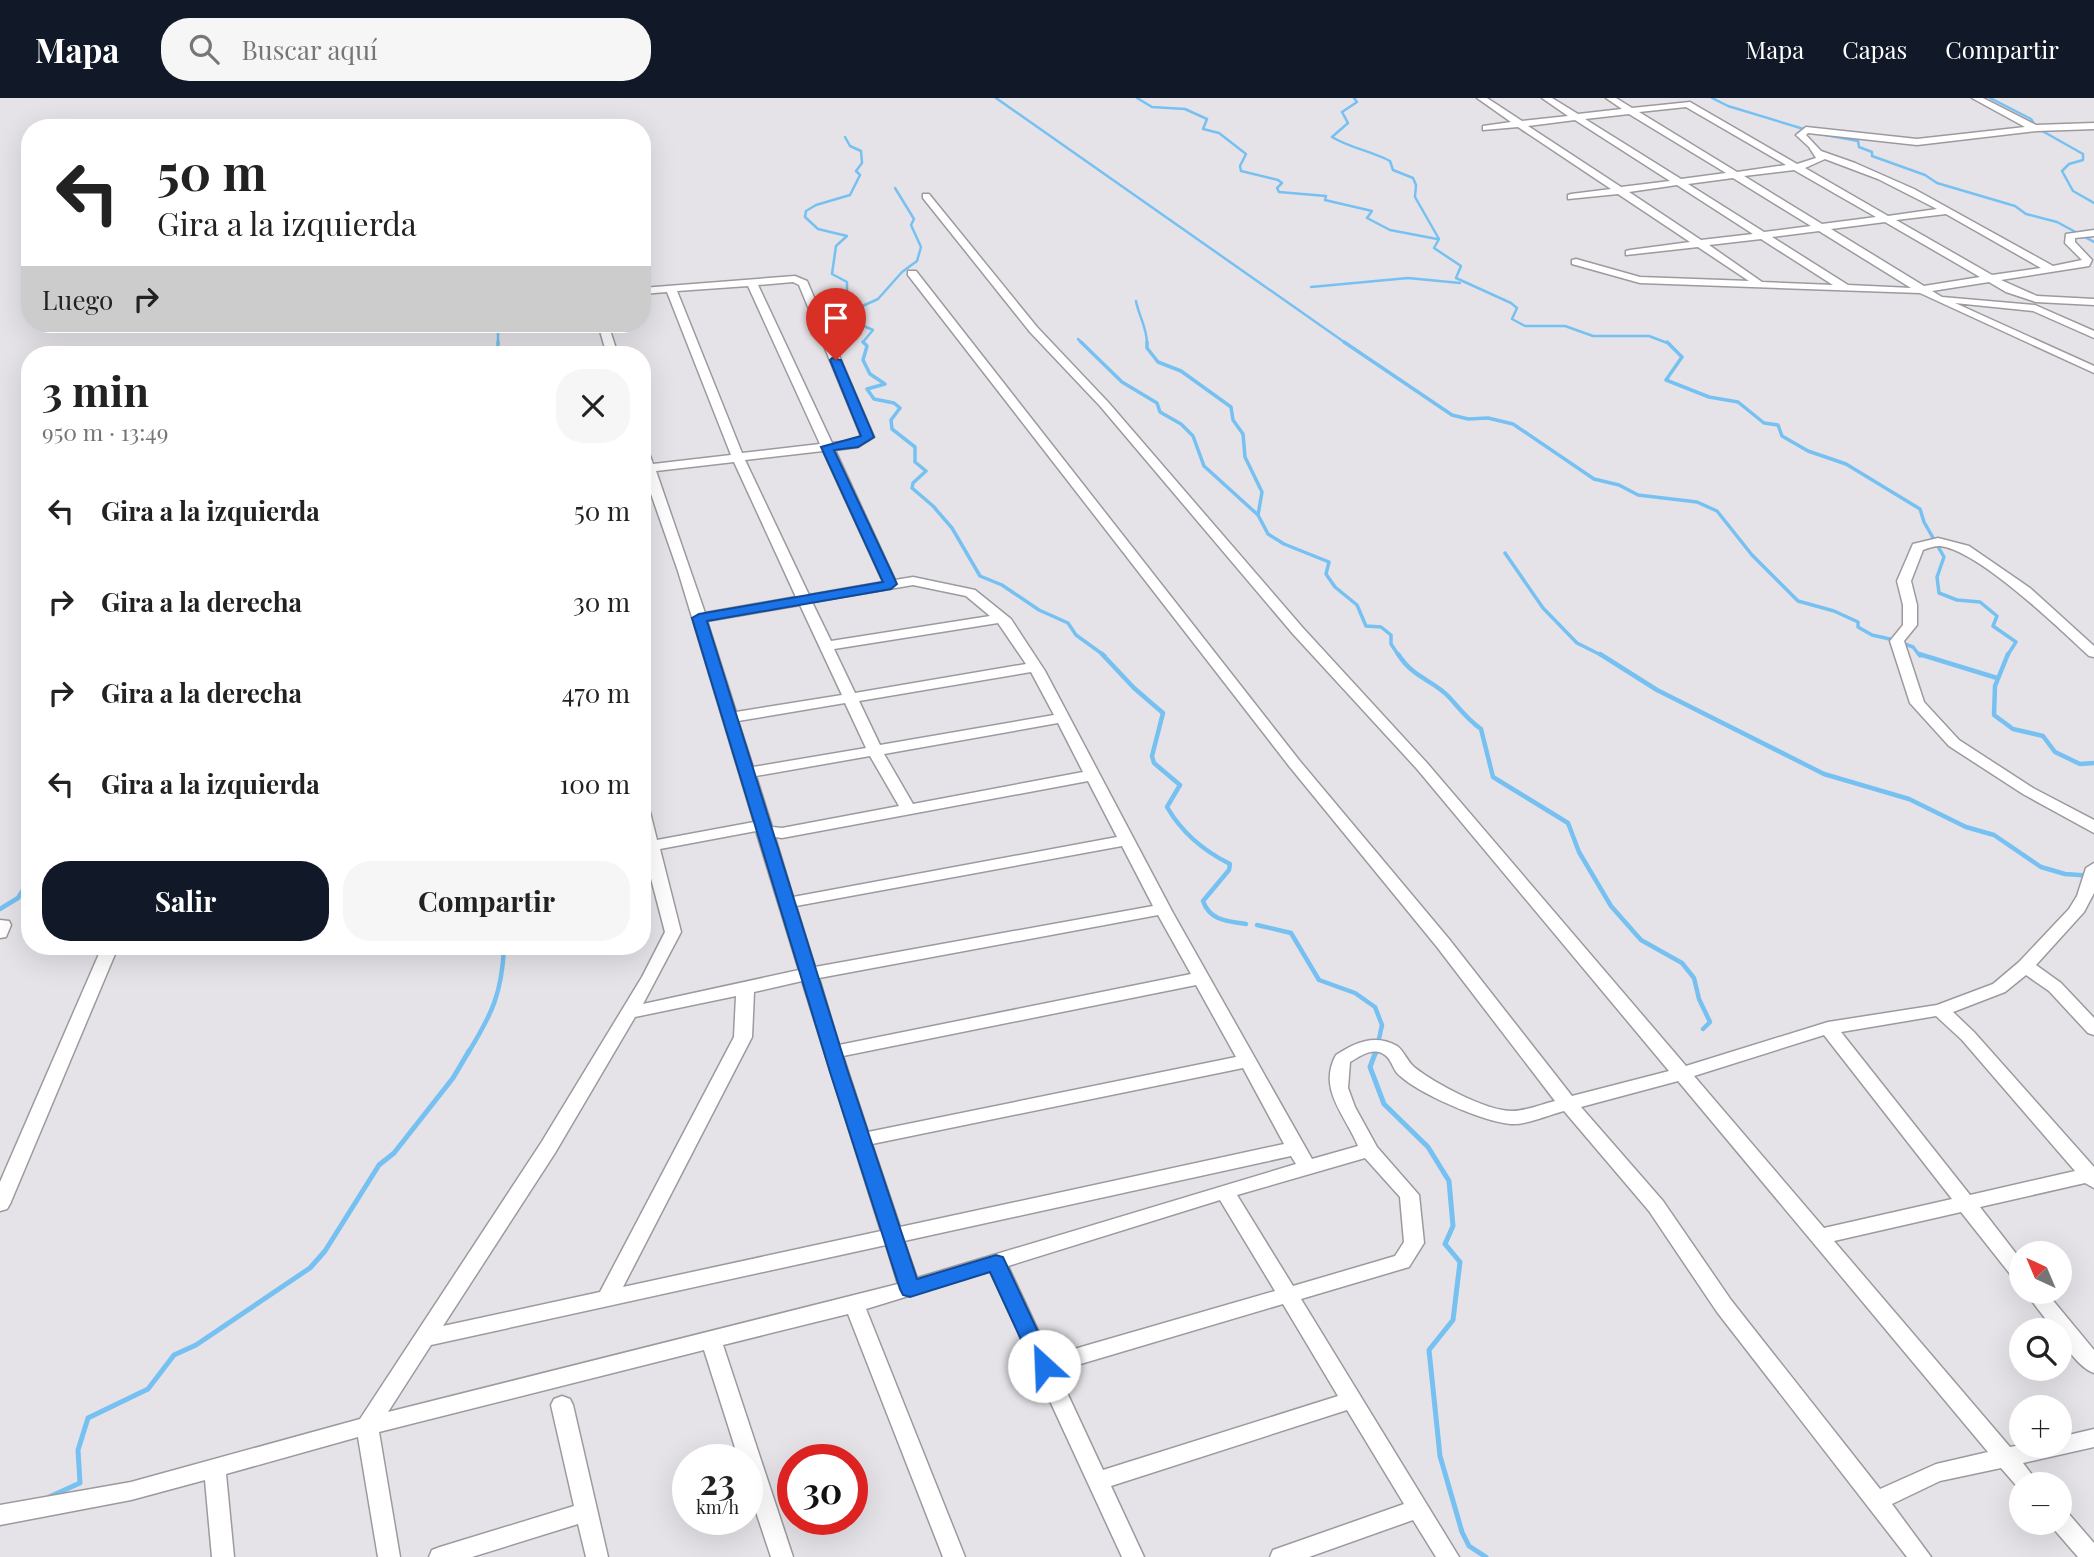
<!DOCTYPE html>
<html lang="es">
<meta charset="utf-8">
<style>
body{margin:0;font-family:"Playfair Display",serif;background:#f6f6f6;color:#222;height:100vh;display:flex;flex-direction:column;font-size:26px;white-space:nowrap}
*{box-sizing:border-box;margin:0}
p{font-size:23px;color:#767676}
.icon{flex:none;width:38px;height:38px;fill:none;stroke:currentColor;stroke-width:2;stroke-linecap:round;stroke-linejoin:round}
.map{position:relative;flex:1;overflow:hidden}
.sheet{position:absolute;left:21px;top:248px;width:630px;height:609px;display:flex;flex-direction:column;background:#fff;border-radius:28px;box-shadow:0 7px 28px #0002}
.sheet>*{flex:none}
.banner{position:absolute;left:21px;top:21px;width:630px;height:214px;border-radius:28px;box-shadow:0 7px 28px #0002;background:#fff;color:#222;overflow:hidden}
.needle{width:46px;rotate:316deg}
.tools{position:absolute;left:2009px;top:1143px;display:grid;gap:14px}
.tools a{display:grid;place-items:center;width:63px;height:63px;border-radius:50%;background:#fff;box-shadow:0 7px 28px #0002;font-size:35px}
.speed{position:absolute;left:672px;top:1346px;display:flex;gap:14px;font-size:35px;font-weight:700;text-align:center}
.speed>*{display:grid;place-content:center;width:91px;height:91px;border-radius:50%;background:#fff;box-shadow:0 7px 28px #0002;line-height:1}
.speed small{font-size:18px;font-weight:400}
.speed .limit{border:10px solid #d22;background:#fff;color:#111}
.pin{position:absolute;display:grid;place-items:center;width:60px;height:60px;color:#fff;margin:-72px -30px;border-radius:50% 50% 50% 0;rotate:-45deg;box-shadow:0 0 7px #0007}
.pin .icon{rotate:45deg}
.me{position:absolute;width:77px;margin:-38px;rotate:335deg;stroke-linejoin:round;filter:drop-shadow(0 0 5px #0008)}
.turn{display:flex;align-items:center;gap:24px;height:147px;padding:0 21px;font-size:32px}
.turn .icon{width:91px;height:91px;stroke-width:2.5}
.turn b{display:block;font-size:49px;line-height:60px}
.then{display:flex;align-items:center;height:66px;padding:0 21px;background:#0003;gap:14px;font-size:26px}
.round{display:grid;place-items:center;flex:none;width:74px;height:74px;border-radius:28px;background:#f6f6f6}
.summary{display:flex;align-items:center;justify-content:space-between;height:119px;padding:0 21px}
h1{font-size:42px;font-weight:700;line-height:52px}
.button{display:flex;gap:14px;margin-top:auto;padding:14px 21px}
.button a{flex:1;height:80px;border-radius:28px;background:#111827;color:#fff;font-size:28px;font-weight:700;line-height:80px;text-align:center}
.button a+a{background:#f6f6f6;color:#222}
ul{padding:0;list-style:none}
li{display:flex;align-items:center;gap:21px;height:91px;padding:0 21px}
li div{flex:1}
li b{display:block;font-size:26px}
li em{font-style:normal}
header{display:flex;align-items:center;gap:42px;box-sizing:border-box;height:98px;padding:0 35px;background:#111827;color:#fff}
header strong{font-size:33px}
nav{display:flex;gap:38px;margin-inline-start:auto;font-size:24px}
.search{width:490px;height:63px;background:#f6f6f6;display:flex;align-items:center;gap:18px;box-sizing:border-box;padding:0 24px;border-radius:28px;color:#767676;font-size:26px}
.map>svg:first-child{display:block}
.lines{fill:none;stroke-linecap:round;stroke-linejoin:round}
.stream-far3{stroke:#76c1f1;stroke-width:2.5}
.stream-far2{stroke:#76c1f1;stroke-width:3.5}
.stream-far1{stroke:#76c1f1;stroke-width:4.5}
.stream{stroke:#76c1f1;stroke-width:5}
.minor-casing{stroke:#9c9a9f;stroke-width:3}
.minor{fill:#fff;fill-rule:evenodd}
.route{fill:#1a73e8;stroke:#114b97;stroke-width:2}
</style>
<header>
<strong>Mapa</strong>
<div class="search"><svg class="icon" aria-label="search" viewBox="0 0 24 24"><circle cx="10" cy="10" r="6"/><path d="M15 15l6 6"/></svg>Buscar aquí</div>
<nav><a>Mapa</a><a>Capas</a><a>Compartir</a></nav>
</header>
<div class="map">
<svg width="2094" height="1459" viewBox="0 0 2094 1459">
<rect width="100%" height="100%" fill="#e5e3e8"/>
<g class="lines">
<g class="stream-far3">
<polyline points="996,0 1347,246"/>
<polyline points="1137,0 1152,9 1185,11 1207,21 1203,31 1219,35 1246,56 1240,68 1241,73 1278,82 1282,85 1277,90 1279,94 1326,98 1325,102 1372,113 1367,120 1390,132 1437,141"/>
<path d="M1354,0L1357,4L1342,14L1348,25L1332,39C1350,50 1371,53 1390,63L1393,72L1413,80L1416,87L1415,99L1439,141L1434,150L1461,168L1456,180L1511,205L1517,210L1512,221L1525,228H1565L1593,238H1649L1670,246"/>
<polyline points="1712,0 1728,8 1807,32"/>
<polyline points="1990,0 2031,21 2037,30 2083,56 2083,62 2069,66 2062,73 2073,93 2094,105"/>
<polyline points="1815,35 1858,43 1859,49 1872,54 1872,58 1925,77 1937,85 2015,108 2026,116 2057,124 2094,144"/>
<polyline points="845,39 850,48 861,53 862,65 856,73 860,77 850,97 816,107 806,113 805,119 818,131 847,138 836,148 832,176 847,184 847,192 838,196 847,198 860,209"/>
<polyline points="1311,189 1408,180 1460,185"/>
<path d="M1136,203C1139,219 1147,229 1147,246"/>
<polyline points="498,226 498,246"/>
<polyline points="1078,241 1083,246"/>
<polyline points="865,246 863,244 873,232 859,226 846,226 844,223 847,215 878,201 902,174 917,163 921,149 911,127 914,121 895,90"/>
</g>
<g class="stream-far2">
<polyline points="498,244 498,257"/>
<polyline points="863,244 867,248 863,262 870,276 885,286 867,291 874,301 894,305 900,310 891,322 892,331 915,349 915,364 926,373 913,385 912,390 933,408 952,430 980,478 1002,487 1039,512 1068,525 1076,537 1105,558"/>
<polyline points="1081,244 1122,284 1157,305 1160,314 1181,326 1193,338 1204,368 1258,417 1268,436 1284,446 1329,464 1326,476 1335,489 1357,507 1366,528 1381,529 1391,537 1391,546 1399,558"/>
<polyline points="1147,244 1147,250 1158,264 1181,273 1231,309 1233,322 1243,336 1245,359 1262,394 1258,417"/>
<polyline points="1344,244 1452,317 1468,321 1488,320 1513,326 1594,381 1619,387 1638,397 1697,404 1717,413 1752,457 1798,503 1834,513 1858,524 1858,529 1872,537 1894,542"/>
<polyline points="1667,244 1682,259 1666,282 1709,299 1738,304 1764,325 1778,327 1782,338 1808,353 1846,366 1920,411 1924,424 1944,459 1937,479 1939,495 1957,502 1980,504 1997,518 1993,528 2016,544 2007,558"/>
<polyline points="1505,455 1543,510 1577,545 1603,558"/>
<polyline points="1902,545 1913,549 1920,558"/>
</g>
<g class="stream-far1">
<path d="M1102,556L1134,590L1163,615L1152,658L1154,665L1180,687L1167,709C1182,735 1204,753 1230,766L1229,772L1203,803C1210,823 1228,823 1246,826"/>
<path d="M1398,556C1414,581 1432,581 1449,599C1460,611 1467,621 1481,631L1493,679L1568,725L1579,754L1611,808L1641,842L1682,865L1694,880L1699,901L1710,924L1703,931"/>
<polyline points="1600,556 1657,592 1824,676 1909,701 1966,729 1994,737 2041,769 2065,776 2094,778"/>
<polyline points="1919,556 1997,580"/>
<polyline points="2008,556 1995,588 1994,617 2013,631 2043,638 2055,654 2080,666 2094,665"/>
<polyline points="0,811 18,800 30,781"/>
<polyline points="1257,827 1291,835 1319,882 1355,895 1375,909 1382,927 1376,955"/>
<path d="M468,955C492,916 502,895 504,849"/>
</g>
<g class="stream">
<polyline points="1376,953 1370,969 1384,1006 1428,1049 1449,1083 1453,1128 1445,1146 1460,1164 1453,1222 1429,1252 1440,1358 1462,1434 1469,1448 1486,1459"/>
<polyline points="49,1399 80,1385 78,1352 88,1320 148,1291 174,1257 196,1247 310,1170 325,1153 379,1067 394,1055 453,980 469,953"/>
</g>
<g class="minor-casing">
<g id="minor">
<path d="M1477,0H1487L1522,23L1568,18L1542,0H1552L1578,16L1622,11L1606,0H1616L1632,10L1690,4L1797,66L1816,60L1809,49L1796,37L1806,29L1917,41L2025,29L1972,0H1983L2036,27L2094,25V31L2037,33L1917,47L1808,35L1806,37L1821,53L1855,65L1914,91L2053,168L2082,162L2065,145L2066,136L2094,132V138L2075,140V144L2092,162L2089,168L2001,182L2037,198L2094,201V207L2036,204L2006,194L1989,184L1932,193L1942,199L2035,207L2094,233V240L2033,213L1955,205L2094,268V275L1920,195L1640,185L1572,166V162L1576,161L1640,179L1749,183L1698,149L1626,157V153L1630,152L1690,144L1618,96L1568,101V97L1571,96L1611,91L1518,29L1483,32V28L1511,24ZM1686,9L1786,67L1737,74L1639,14ZM1629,16L1726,75L1681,81L1585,21ZM1575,22L1670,83L1621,89L1528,28ZM1825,61L1878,81L1937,111L1888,118L1805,70ZM1794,72L1876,119L1822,126L1744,78ZM1733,80L1811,128L1764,134L1688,86ZM1677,87L1753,136L1701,142L1629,94ZM1946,116L2041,170L1992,177L1896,122ZM1885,124L1980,179L1924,188L1831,131ZM1819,133L1911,190L1848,187L1772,139ZM1761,141L1833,187L1762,184L1709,147Z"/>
<path d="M923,96H929L1037,229L1108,304L1303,530L1427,665L1686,968L1828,924L1937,907L1993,886L2019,864L2069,811L2077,798L2086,770L2094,765V795L2084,814L2036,867L2061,885L2094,920V937L2088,935L2049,893L2026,877L2005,894L1953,914L1974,934L2094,1069V1090L2085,1085L1980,1109L2021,1162V1184L2014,1181L1961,1114L1834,1143L2010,1349L2021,1347L2060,1348V1339L2094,1331V1349L2023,1365L2039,1386H2021V1393L2001,1370L1940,1383L1892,1406L1931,1459H1907L1717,1214L1649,1113L1564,1013C1548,1017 1527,1027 1511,1026C1484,1024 1416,995 1397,975C1393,970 1391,961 1385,957C1374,948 1360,958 1350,964L1348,990L1355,1009L1377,1049L1419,1097L1424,1145L1409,1169L1301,1201L1459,1459H1436L1413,1422L1309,1459H1270L1273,1452L1404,1406L1347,1312L1111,1388L1144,1459H1122L990,1173L866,1211L965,1459H943L848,1216L723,1247L793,1459H771L747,1387V1362H739L704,1252L379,1334L400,1459H378L358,1339L226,1376L234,1459H212L205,1382L131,1402L0,1427V1407L131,1384L360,1321L541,1045L642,879L665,834L642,746V709L650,714L657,742L754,724L678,473L642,370V348L648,352L653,366L731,357L667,194L642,196V190L795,178L807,183L874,339L858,349L835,352L895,482L913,479L975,492L1011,521L1045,573L1173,815L1312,1061L1358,1048C1346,1018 1317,991 1336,957C1354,945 1375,935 1397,948C1404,953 1407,963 1414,969C1434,985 1486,1013 1512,1013C1526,1013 1542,1006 1555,1003L1437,849L1289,668L908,177V173H916L1299,662L1449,841L1572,998L1669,973L1417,671L1293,536L1100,308L1030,234L923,100ZM793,184L799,187L861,338L851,343L832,345L758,187ZM748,188L820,346L742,355L677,193ZM823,353L883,484L809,497L745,362ZM734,364L796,499L705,515L656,373ZM913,487L966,498L990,518L831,543L812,504ZM800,507L842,597L736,614L707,523ZM998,525L1026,566L855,595L834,551ZM1031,574L1054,617L880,647L859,603ZM845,605L866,650L753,669L738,623ZM1058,625L1083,674L913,706L884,656ZM870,658L899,708L782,730L772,729L756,678ZM1088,683L1117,739L793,799L775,739L782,740ZM756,733L799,872L643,906L681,834L660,751ZM1122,748L1153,808L815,869L796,808ZM1158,817L1191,876L839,947L819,880ZM802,883L881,1133L623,1189L752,939L754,894ZM1196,887L1236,959L868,1034L843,958ZM736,898L734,939L600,1194L443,1228L555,1055L635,919ZM1936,918L1962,942L2075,1073L1970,1097L1841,934ZM1824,937L1952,1101L1824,1130L1694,978ZM1243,970L1284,1046L900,1129L872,1046ZM1678,983L1988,1354L1936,1366L1880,1391L1731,1202L1663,1103L1581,1009ZM1291,1058L1296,1066L917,1180L904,1143ZM1365,1060L1400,1099L1404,1144L1395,1158L1293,1188L1237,1097ZM1220,1102L1275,1193L1050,1258L1008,1168ZM886,1147L898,1186L388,1314L431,1247ZM1283,1206L1338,1298L1103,1372L1057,1273Z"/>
<polygon points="598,226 608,226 618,257 607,257"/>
<path d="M1938,440L1969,448L2030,490L2094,548V559L2089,558C2059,530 1978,452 1940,448C1934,448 1928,450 1923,452L1911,483L1917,507V527L1904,543L1924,604L1959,642L2033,690L2094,722V735L2023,696L1949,648L1910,605L1890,543L1903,527V507L1897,483L1913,446Z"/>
<polygon points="0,822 9,823 11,827 6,839 0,840"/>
<polygon points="102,849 118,849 10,1106 7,1111 0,1113 0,1084"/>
<path d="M2025,1194H2046L2094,1252V1275C2081,1271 2060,1246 2060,1232H2054Z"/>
<polygon points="562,1298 570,1301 573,1307 608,1459 586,1459 578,1426 472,1459 429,1459 432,1452 440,1449 574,1408 551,1307 554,1301"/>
<polygon points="2060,1412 2068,1415 2094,1445 2094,1459 2078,1459 2052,1429 2050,1424 2060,1424"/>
</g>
</g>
<use href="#minor" class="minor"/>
</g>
<polygon class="route" points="832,260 841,262 874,339 858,349 834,352 897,486 891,491 707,523 848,974 917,1181 996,1157 1003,1159 1054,1268 1051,1274 1044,1276 1036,1274 990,1174 910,1199 903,1197 900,1191 830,974 692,520 699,516 883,484 821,349 861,338 830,262"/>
</svg>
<div class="tools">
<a><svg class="needle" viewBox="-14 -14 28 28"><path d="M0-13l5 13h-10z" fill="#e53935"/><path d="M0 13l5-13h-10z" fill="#767676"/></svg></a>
<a><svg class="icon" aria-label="search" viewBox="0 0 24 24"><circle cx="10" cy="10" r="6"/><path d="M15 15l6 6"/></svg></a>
<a>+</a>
<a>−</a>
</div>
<div class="speed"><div>23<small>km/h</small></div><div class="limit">30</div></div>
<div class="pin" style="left:836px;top:262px;background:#d93025"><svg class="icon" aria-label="arrive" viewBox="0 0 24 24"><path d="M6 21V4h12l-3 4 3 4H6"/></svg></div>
<svg class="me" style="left:1044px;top:1268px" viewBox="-20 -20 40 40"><circle r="19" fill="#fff"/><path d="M0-13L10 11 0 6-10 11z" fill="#1a73e8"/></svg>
<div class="banner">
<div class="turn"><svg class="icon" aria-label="left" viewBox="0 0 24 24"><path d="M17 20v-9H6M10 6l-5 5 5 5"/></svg><div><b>50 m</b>Gira a la izquierda</div></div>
<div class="then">Luego<svg class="icon" aria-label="right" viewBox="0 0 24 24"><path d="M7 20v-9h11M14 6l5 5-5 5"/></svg></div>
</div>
<section class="sheet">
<div class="summary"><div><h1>3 min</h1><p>950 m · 13:49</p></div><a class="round"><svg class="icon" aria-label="close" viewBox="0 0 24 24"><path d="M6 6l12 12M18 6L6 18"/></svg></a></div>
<ul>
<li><svg class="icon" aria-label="left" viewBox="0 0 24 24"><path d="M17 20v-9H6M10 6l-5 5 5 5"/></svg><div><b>Gira a la izquierda</b></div><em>50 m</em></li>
<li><svg class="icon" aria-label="right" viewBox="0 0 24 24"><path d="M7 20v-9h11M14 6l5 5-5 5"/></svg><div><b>Gira a la derecha</b></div><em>30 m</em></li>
<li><svg class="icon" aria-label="right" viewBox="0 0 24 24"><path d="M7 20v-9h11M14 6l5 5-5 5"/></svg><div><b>Gira a la derecha</b></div><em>470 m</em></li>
<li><svg class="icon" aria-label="left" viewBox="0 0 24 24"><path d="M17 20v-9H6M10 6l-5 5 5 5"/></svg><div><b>Gira a la izquierda</b></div><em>100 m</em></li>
</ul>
<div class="button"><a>Salir</a><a>Compartir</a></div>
</section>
</div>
